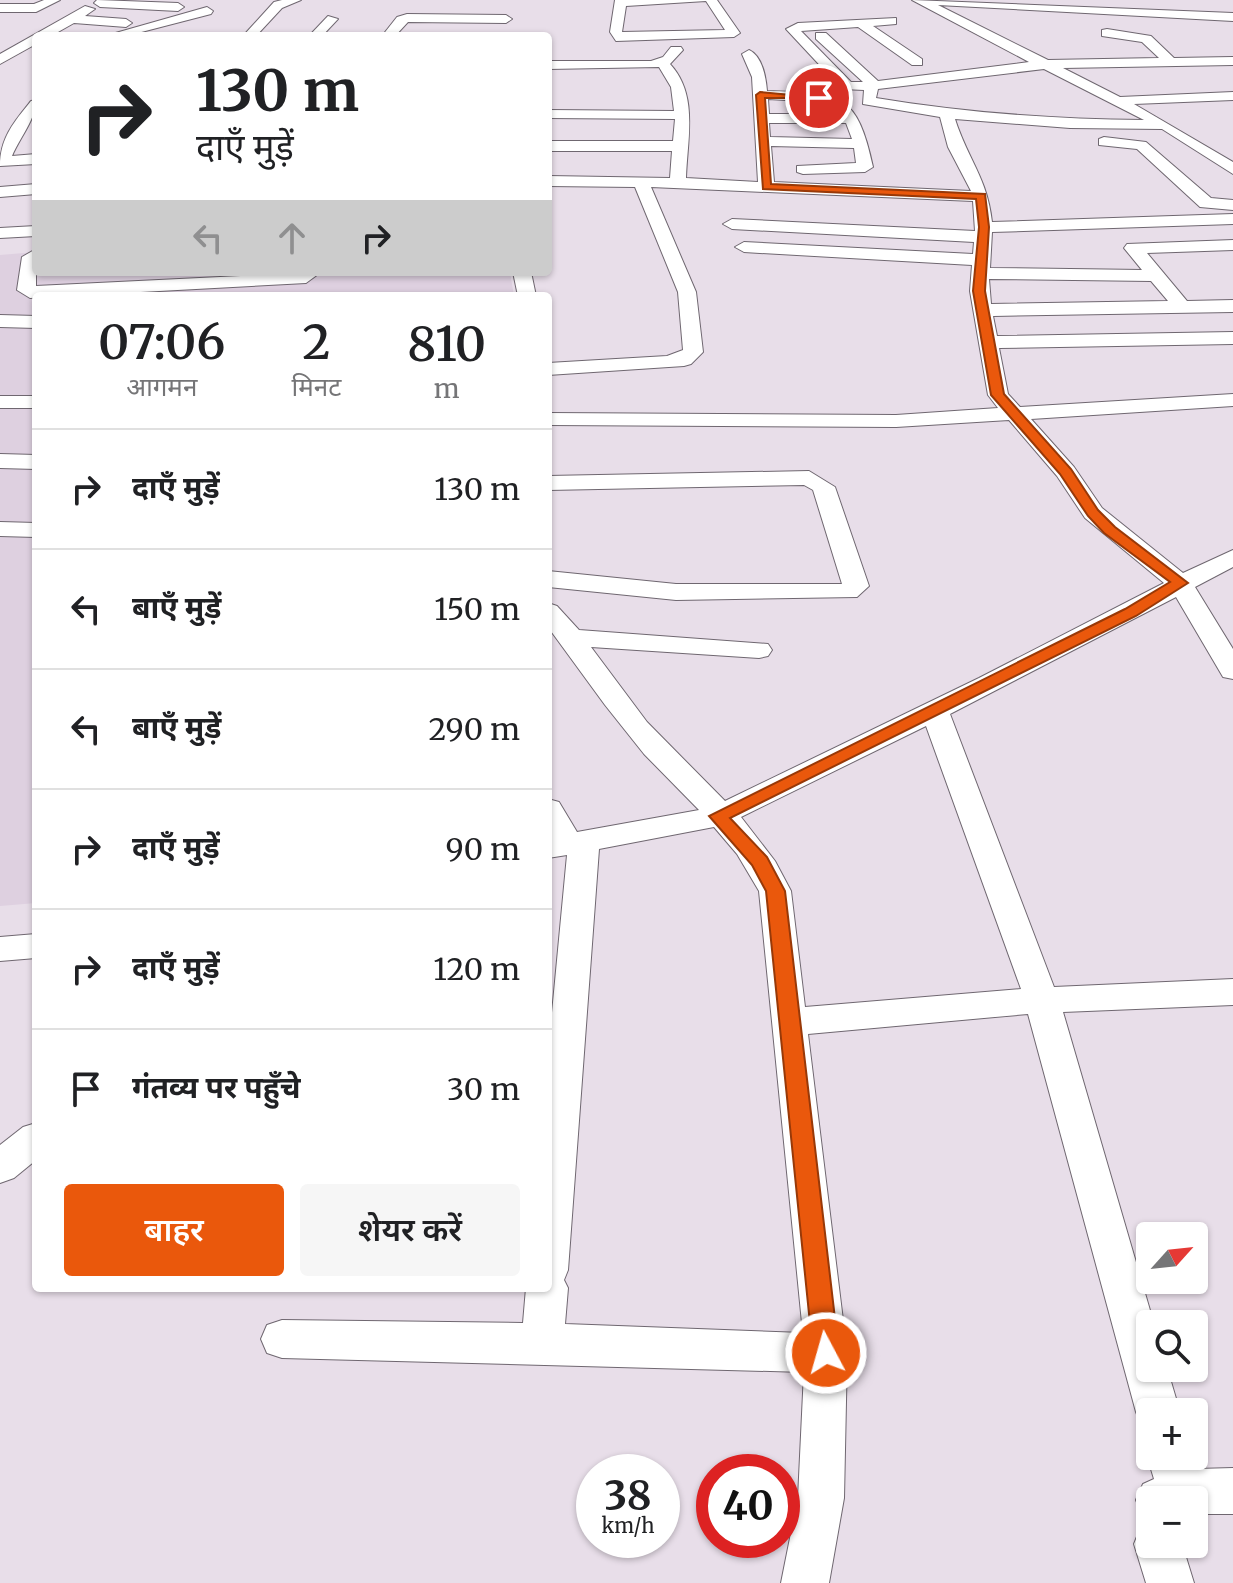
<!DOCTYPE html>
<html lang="hi">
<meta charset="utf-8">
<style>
body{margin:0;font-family:Merriweather,"Noto Sans Devanagari",serif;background:#f6f6f6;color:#202124;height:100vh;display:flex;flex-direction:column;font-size:30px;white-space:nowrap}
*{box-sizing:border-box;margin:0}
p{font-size:26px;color:#757577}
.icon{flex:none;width:44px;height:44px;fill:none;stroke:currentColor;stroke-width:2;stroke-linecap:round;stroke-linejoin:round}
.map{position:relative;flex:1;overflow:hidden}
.sheet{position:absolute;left:32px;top:292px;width:520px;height:1000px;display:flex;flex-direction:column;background:#fff;border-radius:8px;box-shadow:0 2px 6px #0004}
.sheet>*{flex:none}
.top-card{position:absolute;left:32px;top:32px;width:520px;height:244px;border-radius:8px;box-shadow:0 2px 6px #0004;background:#fff;color:#202124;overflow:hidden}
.needle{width:52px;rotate:63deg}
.tools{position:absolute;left:1136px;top:1222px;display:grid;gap:16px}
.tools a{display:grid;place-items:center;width:72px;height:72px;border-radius:8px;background:#fff;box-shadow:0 2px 6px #0004;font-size:40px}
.speed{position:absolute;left:576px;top:1454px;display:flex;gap:16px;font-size:40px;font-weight:700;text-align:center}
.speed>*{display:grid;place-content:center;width:104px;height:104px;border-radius:50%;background:#fff;box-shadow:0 2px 6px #0004;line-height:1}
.speed small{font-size:20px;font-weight:400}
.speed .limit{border:12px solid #d22;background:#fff;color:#111}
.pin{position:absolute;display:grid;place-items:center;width:68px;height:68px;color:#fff;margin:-34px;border:4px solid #fff;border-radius:50%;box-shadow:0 2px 8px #0007}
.me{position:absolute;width:88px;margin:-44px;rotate:354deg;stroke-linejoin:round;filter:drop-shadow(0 0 6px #0008)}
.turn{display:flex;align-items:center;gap:28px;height:168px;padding:0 32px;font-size:36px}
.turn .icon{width:104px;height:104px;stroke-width:2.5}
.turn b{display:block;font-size:56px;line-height:68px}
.lanes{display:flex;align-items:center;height:76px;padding:0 32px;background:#0003;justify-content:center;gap:40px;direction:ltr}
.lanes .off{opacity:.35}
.eta{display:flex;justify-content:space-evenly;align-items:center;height:136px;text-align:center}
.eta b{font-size:48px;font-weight:600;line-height:56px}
.action{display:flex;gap:16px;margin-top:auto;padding:16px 32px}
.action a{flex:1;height:92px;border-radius:8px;background:#ea580c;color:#fff;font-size:32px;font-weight:600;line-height:92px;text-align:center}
.action a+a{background:#f6f6f6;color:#202124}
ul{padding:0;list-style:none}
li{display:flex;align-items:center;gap:24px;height:120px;padding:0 32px;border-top:2px solid #e0e0e0}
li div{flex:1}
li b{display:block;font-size:30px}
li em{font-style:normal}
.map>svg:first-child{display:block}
.built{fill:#ded0e0}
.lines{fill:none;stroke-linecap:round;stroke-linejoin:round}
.minor-casing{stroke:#6f6770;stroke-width:2}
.minor{fill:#fff;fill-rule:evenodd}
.route{fill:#ea580c;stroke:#983908;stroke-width:2}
</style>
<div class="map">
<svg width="1233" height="1583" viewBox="0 0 1233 1583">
<rect width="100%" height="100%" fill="#e8dee9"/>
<polygon class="built" points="36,252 36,272 510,272 514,296 36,296 36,903 0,906 0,255"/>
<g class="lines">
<g class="minor-casing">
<g id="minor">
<polygon points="44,0 60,0 36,12 0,12 0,4 34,4"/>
<polygon points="97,0 178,3 184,7 178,11 100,7 94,3"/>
<polygon points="282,0 301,0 282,8 256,36 243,36 274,2"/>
<path d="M615,0H717L740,33L734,37L616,41L610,32ZM706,1L725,30L622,32L626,6Z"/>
<path d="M912,0L1233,13V21L938,5L1048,60L1159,58L1142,42L1102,36V30L1107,29L1151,36L1174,58L1233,57V65L1063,68L1120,97L1233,92V100L1134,104L1233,162V174L1162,129L1070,128L955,119C968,160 987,177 992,222L1233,214V224L992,232L990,268L1142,270L1124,248L1127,244L1233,240V250L1147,253L1187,301L1233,300V312L993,316L997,336L1233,332V344L999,348L1008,394L1020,407L1233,394V406L1031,419L1074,467L1102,508L1183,573L1233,550V567L1195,587L1233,649V679L1223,677L1176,597L950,714L1054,987L1233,979V1005L1063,1012L1154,1324H1150V1368H1167L1180,1412H1150V1430L1142,1427L1136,1412L1028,1014L808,1034L847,1353L844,1498L829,1583H781L798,1498L804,1372L282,1358L267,1353L261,1339L267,1325L282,1320L523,1323L526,1288H548V1055L567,855L548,858V799L559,802L577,832L699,810L644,754L605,705L548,627V603L557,606L579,630L768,644L772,650L768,656L759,658L591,647L647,722L725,801L979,678L1164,583L1085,518L1057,476L1009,420L896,427L548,425V413L896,415L998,408L988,395L970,291L972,265L744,252L735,247L744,242L973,254L974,242L732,229L723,224L732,219L975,231L973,201L651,187L696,292L703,352L691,364L684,366L548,375V363L667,356L683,350L678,292L635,187L548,186V176L670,178L672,151H548V141H673L675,119L548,118V110L674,111L671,87L659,67L548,69V61H651L663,57L671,47H681L683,50L670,64C699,95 687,140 686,178L758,182L752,77L742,54L749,50C762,56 766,77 767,91C839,93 857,91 873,167L865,172L803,174L797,172V166L856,163L854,148L771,146L774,182L971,191L948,147L940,117L863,104L864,90L842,89L786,29L798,23L896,18V24L873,26L922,59V65H912L858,27L801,31L851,82H863L816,39V33H826L878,81L1029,62ZM1044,69L1144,120C1054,119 965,113 876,98L878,89ZM768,99L820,102L841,114H769ZM769,123H846L852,139L770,137ZM989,279L1151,281L1168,301L991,304ZM926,726L1021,989L805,1007L791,891L775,861L741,817ZM714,827L737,854L759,891L803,1333L565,1324L568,1288L564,1280L568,1270L599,849Z"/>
<polygon points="85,6 95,9 85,16 126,19 132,23 126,27 74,23 51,36 36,36 36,44 0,64 0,54"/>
<polygon points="207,7 213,11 211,14 126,36 105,36"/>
<polygon points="407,14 506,15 512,19 506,23 408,22 395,36 382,36 397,17"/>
<polygon points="328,16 338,19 322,36 309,36"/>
<path d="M36,100C36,119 20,137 12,156L36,154V164L0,166C0,138 14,122 31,101Z"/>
<polygon points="1104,137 1146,142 1211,198 1233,200 1233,210 1200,207 1137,149 1099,145 1099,139"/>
<polygon points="36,184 36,194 0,197 0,187"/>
<polygon points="36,226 36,236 0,238 0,228"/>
<polygon points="36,249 36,286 321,272 306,283 30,298 17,290 22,257"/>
<polygon points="513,272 531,272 536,296 518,296"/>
<polygon points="0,315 36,316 36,328 0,327"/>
<rect x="0" y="396" width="36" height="12"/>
<polygon points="0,454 36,455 36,469 0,468"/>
<polygon points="809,471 835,487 869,586 857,597 676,600 548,587 548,571 676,584 842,584 813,490 804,485 548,490 548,476"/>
<polygon points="0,522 36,523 36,537 0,536"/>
<polygon points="36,934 36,958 0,961 0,937"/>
<polygon points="36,1123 36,1160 14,1178 0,1183 0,1145 23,1127"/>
<polygon points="1150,1450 1150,1456 1193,1456 1197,1469 1233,1468 1233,1514 1194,1514 1194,1500 1150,1500 1150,1519 1143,1516 1136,1500 1143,1484 1154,1479 1147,1456"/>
<polygon points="1150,1524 1150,1544 1182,1544 1194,1583 1146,1583 1134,1544 1141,1527"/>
</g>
</g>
<use href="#minor" class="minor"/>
</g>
<polygon class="route" points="760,92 824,98 765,98 771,184 985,194 989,227 985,291 1004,394 1071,469 1098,510 1115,527 1188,583 1136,616 730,818 767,857 785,891 839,1353 835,1361 826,1365 817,1361 813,1353 766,891 752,865 709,816 1125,609 1170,582 1104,533 1088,516 1060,474 991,395 973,291 979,227 976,199 763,189 756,95"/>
</svg>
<div class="tools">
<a><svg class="needle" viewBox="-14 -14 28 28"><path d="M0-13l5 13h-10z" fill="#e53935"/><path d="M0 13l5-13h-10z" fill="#757577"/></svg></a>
<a><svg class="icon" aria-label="search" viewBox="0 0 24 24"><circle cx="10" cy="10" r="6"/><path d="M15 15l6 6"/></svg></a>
<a>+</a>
<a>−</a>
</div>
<div class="speed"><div>38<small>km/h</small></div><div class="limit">40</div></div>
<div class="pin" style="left:819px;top:98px;background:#d93025"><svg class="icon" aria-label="arrive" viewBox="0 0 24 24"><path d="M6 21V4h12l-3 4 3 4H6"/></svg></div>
<svg class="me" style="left:826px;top:1353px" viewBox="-20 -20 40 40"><circle r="17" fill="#ea580c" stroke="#fff" stroke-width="3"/><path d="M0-11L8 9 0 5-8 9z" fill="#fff"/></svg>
<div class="top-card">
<div class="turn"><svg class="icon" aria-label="right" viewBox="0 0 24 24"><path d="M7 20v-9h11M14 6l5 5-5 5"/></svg><div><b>130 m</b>दाएँ मुड़ें</div></div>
<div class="lanes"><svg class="icon off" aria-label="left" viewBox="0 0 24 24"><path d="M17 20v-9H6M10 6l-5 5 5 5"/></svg><svg class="icon off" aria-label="ahead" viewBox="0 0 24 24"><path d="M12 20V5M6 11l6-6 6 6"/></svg><svg class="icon" aria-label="right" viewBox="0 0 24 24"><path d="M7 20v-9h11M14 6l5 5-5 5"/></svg></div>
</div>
<section class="sheet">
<div class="eta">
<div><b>07:06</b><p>आगमन</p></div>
<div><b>2</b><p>मिनट</p></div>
<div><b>810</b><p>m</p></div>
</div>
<ul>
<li><svg class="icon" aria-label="right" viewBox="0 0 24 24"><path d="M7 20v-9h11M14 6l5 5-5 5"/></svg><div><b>दाएँ मुड़ें</b></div><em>130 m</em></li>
<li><svg class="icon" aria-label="left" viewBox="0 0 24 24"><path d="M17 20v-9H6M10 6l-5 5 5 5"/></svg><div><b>बाएँ मुड़ें</b></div><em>150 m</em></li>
<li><svg class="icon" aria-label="left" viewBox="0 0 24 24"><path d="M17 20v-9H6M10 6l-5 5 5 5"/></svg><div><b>बाएँ मुड़ें</b></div><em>290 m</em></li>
<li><svg class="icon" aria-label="right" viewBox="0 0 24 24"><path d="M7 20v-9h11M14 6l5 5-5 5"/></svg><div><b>दाएँ मुड़ें</b></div><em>90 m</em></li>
<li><svg class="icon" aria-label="right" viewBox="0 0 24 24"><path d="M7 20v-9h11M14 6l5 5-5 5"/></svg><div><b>दाएँ मुड़ें</b></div><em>120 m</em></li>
<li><svg class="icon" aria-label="arrive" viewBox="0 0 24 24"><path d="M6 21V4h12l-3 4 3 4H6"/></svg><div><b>गंतव्य पर पहुँचे</b></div><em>30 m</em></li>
</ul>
<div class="action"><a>बाहर</a><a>शेयर करें</a></div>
</section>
</div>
